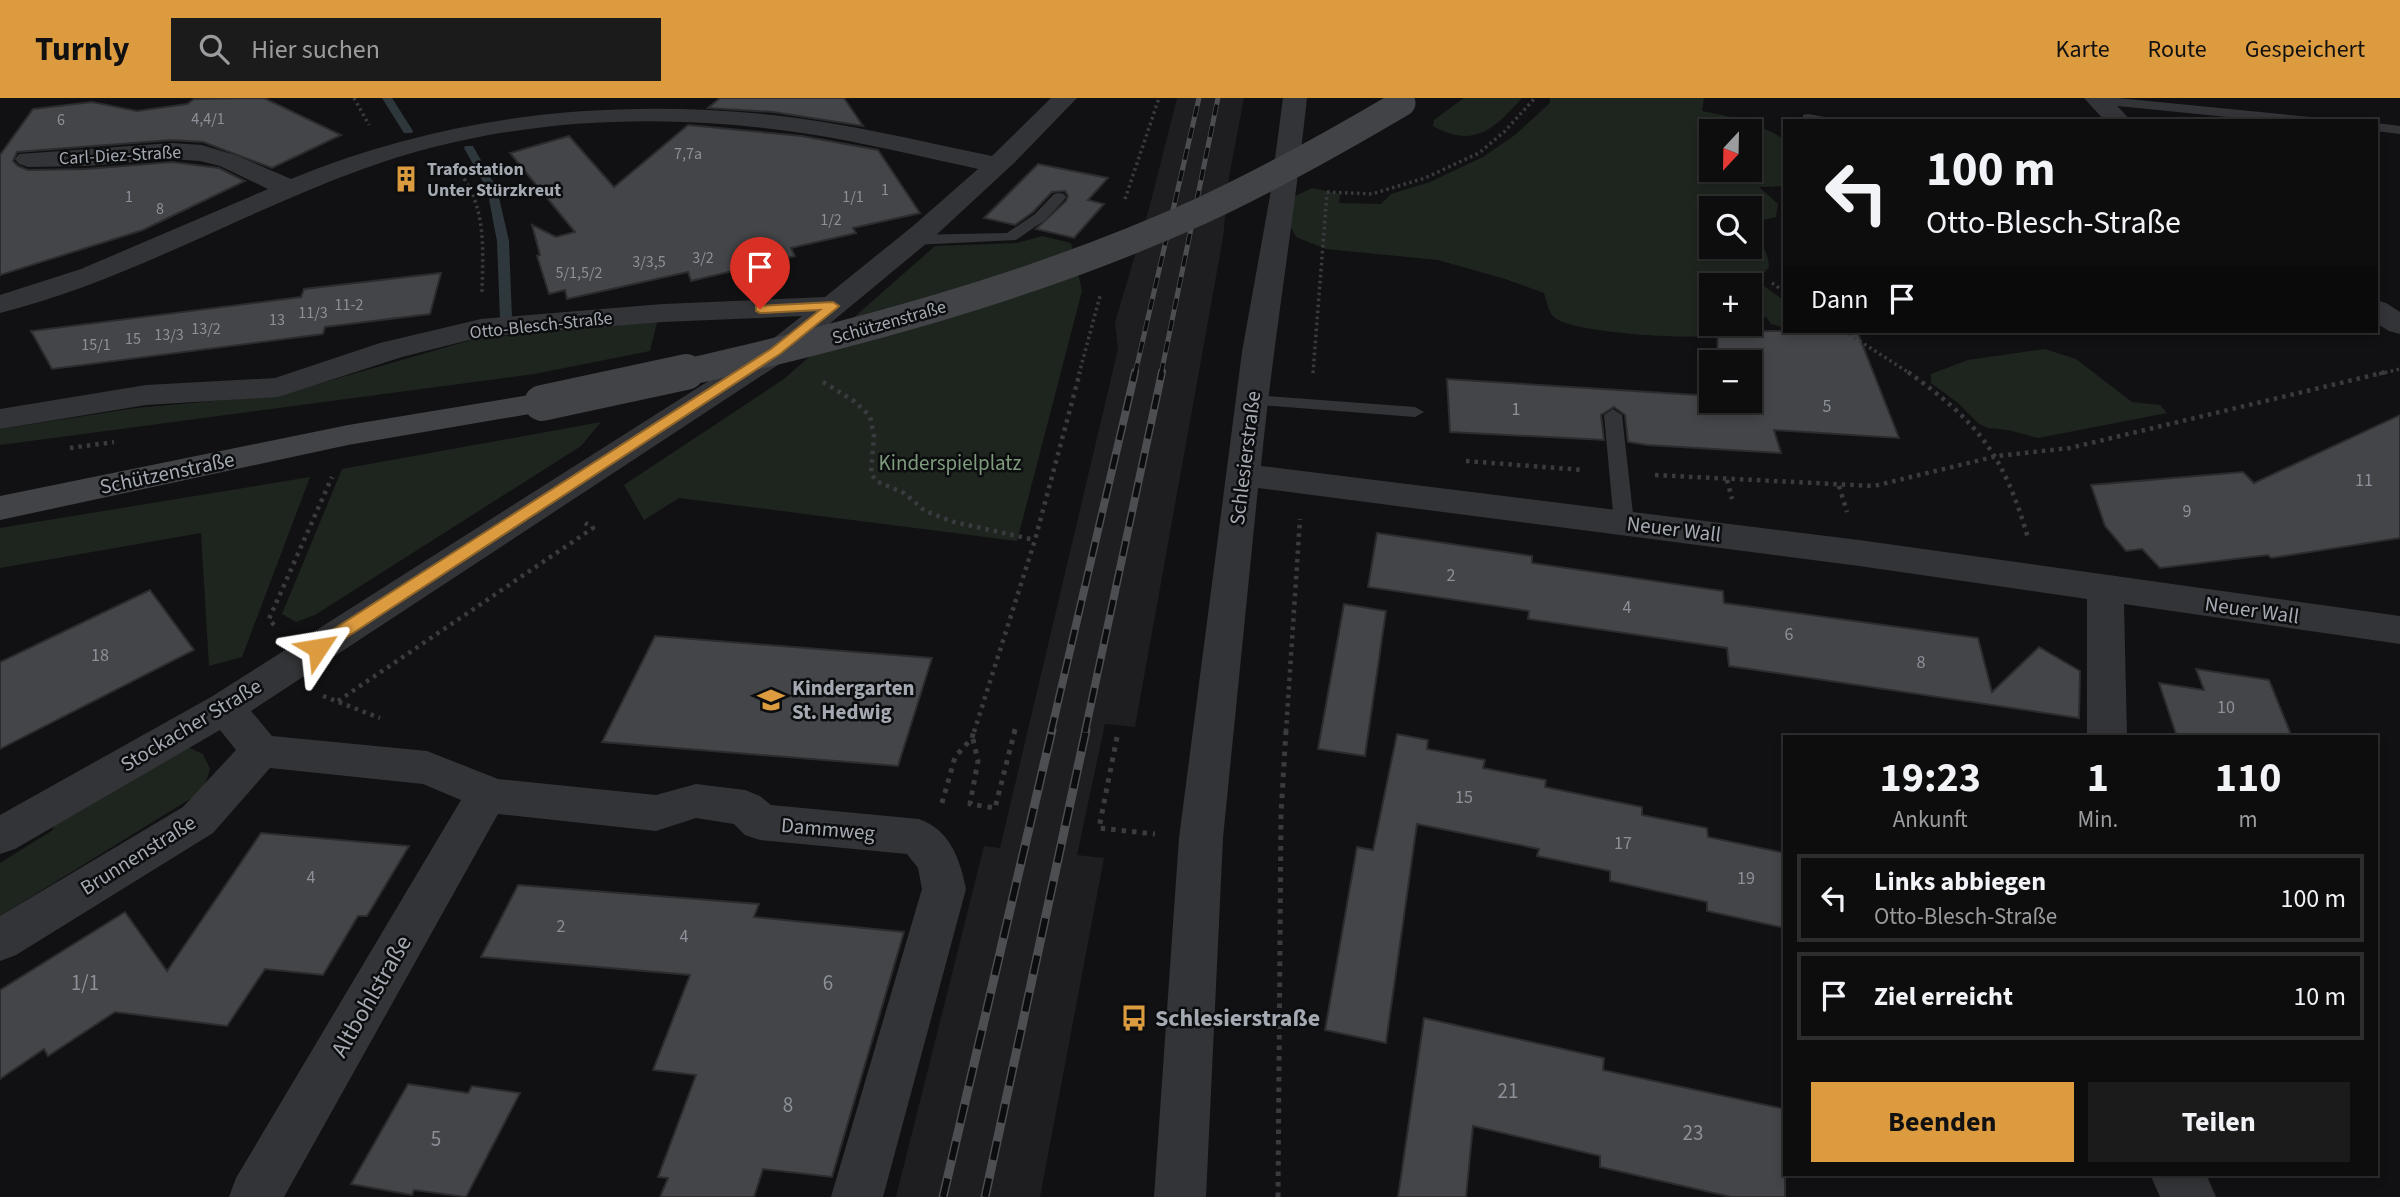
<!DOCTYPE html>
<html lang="de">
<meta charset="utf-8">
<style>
body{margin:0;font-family:"Source Sans 3",sans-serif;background:#1b1b1c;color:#f1f3f6;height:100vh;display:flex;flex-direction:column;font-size:26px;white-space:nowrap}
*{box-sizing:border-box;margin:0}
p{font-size:23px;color:#9a9c9e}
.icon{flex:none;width:38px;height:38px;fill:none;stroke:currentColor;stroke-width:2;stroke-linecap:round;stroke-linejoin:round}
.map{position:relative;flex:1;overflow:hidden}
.details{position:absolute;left:1783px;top:637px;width:595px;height:441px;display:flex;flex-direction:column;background:#0d0d0e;border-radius:0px;box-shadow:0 4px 10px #0003,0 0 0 2px #2d2d2e}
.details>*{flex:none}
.guide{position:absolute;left:1783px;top:21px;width:595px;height:214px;border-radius:0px;box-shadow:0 4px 10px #0003,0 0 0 2px #2d2d2e;background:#0d0d0e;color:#f1f3f6;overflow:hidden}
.needle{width:46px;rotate:202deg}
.fabs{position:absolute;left:1699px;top:21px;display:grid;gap:14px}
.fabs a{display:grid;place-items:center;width:63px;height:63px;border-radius:0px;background:#0d0d0e;box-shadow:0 4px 10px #0003,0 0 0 2px #2d2d2e;font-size:35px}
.pin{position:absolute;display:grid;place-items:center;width:60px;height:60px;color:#fff;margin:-72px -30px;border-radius:50% 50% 50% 0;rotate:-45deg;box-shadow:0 0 7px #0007}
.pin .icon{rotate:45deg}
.me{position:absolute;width:77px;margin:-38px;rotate:57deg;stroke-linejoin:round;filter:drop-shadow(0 0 5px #0008)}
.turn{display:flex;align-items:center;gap:24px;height:147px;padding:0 28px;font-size:32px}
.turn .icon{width:91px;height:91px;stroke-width:2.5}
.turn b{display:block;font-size:49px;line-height:60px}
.then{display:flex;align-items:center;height:66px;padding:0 28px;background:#0003;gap:14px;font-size:26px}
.eta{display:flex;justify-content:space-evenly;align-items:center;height:119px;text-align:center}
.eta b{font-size:42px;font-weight:700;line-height:49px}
.cta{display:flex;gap:14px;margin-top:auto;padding:14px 28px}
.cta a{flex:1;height:80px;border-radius:0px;background:#dd9b3f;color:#111;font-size:28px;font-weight:700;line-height:80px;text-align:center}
.cta a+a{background:#1b1b1c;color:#f1f3f6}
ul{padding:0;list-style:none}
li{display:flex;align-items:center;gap:21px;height:88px;margin:0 14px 10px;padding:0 14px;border:4px solid #2d2d2e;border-radius:0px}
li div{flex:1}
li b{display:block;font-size:26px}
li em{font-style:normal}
header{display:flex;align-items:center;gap:42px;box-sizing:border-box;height:98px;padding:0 35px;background:#dd9b3f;color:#111}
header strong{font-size:33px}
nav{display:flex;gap:38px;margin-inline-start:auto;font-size:24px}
.search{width:490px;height:63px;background:#1b1b1c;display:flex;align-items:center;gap:18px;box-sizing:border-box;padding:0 24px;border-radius:0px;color:#9a9c9e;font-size:26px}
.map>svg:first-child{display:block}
.built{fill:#1e1e20}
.green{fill:#1e251f;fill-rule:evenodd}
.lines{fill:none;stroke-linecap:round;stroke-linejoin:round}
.stream{fill:#2e373c;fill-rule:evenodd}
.building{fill:#434548;stroke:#2c2c2e;stroke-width:2}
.path-far2{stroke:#393b3e;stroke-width:3.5;stroke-dasharray:2.5 3.5;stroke-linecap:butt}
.path-far1{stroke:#393b3e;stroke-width:4.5;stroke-dasharray:3.5 5;stroke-linecap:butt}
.path{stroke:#393b3e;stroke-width:5;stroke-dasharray:4.5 6;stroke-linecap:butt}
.service{fill:#333437;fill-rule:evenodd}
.minor{fill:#333437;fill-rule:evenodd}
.secondary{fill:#414347;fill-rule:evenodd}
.rail-far2-casing{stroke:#4c4e52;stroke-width:5}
.rail-far1-casing{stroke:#4c4e52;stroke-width:8}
.rail-casing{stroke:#4c4e52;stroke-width:9}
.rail-far2{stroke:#0c0d0e;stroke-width:3.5;stroke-dasharray:11;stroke-linecap:butt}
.rail-far1{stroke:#0c0d0e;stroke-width:5;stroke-dasharray:15;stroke-linecap:butt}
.rail{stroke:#0c0d0e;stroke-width:6;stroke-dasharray:19;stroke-linecap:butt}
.secondary-bridge-far1{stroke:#414347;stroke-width:27}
.secondary-bridge{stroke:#414347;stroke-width:36}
.route{fill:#dd9b3f;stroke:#906529;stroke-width:2}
.labels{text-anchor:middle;stroke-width:5;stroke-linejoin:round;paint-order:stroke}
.far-number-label{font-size:16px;fill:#8c9098}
.far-street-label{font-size:18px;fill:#a4a9b2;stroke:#0c0d0e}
.far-poi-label{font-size:18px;font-weight:bold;fill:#a4a9b2;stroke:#0c0d0e;text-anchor:start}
.number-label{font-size:18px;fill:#8c9098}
.street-label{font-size:21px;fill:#a4a9b2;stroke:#0c0d0e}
.park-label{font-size:21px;fill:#7e9b7d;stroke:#0c0d0e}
.poi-label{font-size:21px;font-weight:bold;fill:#a4a9b2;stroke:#0c0d0e;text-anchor:start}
.near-number-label{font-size:21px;fill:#8c9098}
.near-street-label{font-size:24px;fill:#a4a9b2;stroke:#0c0d0e}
.near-poi-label{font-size:24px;font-weight:bold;fill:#a4a9b2;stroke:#0c0d0e;text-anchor:start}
</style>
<header>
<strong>Turnly</strong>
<div class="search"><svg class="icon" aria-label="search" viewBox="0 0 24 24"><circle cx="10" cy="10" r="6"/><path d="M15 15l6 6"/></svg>Hier suchen</div>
<nav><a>Karte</a><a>Route</a><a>Gespeichert</a></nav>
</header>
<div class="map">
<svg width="2400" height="1099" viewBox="0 0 2400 1099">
<rect width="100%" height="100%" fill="#111113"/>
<polygon class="built" points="1177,0 1244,0 1229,79 1223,140 1135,629 1105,626 1077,757 1104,760 1040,1099 896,1099 984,748 1000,750 1118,251 1115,224 1150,107"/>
<g class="green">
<path d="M1464,0H1522C1494,31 1474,51 1433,28L1434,22Z"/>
<path d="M1550,0H1704L1702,13C1733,19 1759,25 1785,42V88L1759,89L1778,106L1776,119L1750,125C1756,145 1767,145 1769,169L1757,183L1785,203V230L1771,226L1766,219L1750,221V187H1712V226H1741C1733,230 1725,236 1716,237C1689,242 1575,235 1555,220C1548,215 1547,203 1544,195L1505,181L1438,162L1326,151L1296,139L1283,114L1287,102L1312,90L1340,96L1339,105L1381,106L1391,96L1430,84L1483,59L1515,37L1550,5ZM1712,33H1750V72H1712ZM1712,110H1750V149H1712Z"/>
<polygon points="1042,138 1071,145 1082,193 1017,443 679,400 644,422 624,387 784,281 935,148 1017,145"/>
<polygon points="657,224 650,253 534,276 0,347 0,331 136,310 280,297 478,240"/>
<polygon points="2045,251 2076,261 2132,304 2160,307 2167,315 2038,340 2008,332 1988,330 1979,326 1958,305 1931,285 1931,276 1968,262"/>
<polygon points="601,324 581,348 315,517 296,524 282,516 342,371"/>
<polygon points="310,379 242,559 209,568 201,435 0,470 0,430"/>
<polygon points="188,649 203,656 210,671 203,693 0,818 0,765 53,732 56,711"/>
</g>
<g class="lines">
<g class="stream">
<polygon points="382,0 392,0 413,33 412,35 404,35"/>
<polygon points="465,48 473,48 497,91 509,143 512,221 506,225 500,221 497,143 487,91 464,50"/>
</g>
</g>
<g class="building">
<polygon points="264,0 341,37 272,70 203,44 172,42 17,54 13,63 18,68 28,72 86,71 172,64 219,70 245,83 143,132 0,177 0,57 33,11 92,4 137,13 187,6 194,1"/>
<polygon points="720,0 844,0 863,28 773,14 708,10"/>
<polygon points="688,27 802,38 878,52 920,115 853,130 856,135 791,150 795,158 691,183 688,174 567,201 565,192 549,196 537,158 540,157 532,127 556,139 575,134 510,55 569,38 614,89"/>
<polygon points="1038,66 1108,80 1088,102 1104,106 1074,140 1036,131 1066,103 1068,98 1065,93 1052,94 1033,114 1015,127 984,120"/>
<polygon points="441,175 430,216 325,229 323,236 52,271 31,233 301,199 304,191"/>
<polygon points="1718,233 1857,233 1899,340 1774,332 1781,355 1647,347 1628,344 1625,317 1614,309 1601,317 1604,342 1450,334 1447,281 1712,298 1712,303 1750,303 1750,264 1717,264"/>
<polygon points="2400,317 2400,440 2271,460 2268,457 2160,470 2142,451 2126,453 2105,428 2091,387 2243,374 2254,385"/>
<polygon points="1377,435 1532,458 1532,465 1723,493 1724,505 1978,540 1992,594 2039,549 2080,573 2079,620 1729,568 1727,550 1528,521 1529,513 1368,489"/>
<polygon points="150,492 194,552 0,651 0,564"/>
<polygon points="1344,506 1386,513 1365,658 1318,651"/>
<polygon points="655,538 932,560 898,668 602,644"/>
<polygon points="2196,571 2269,582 2292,639 2177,639 2159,585 2204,592"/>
<polygon points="1397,636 1428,642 1427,651 1485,662 1483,670 1546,682 1545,689 1642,709 1642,717 1707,730 1708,739 1785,755 1785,830 1707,813 1707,804 1610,783 1610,773 1537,758 1539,751 1417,726 1386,945 1325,932 1357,749 1373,752"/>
<polygon points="261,735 409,748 367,818 358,818 323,877 265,871 227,928 115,914 48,958 44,951 0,981 0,892 125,814 167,873"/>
<polygon points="518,787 759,806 754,819 904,834 832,1079 763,1071 754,1099 660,1099 668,1080 658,1079 696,977 653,972 690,877 481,859"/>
<polygon points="1424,920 1604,960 1603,972 1785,1011 1785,1099 1731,1099 1600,1069 1600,1058 1473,1028 1466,1099 1398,1099"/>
<polygon points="408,986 468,995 472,988 520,995 466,1099 414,1092 412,1097 351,1086"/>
</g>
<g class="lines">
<g class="path-far2">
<polyline points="354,0 369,27"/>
<path d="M457,71C487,108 483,149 482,195"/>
<polyline points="1327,94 1372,96 1425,80 1479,55 1504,34 1535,0"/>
<polyline points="1125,101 1159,0"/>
<polyline points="1772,185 1785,194"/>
<polyline points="1844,233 1911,276"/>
<polyline points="1313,275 1327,95"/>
<polyline points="1079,276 1100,198"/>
<polyline points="2379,276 2400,271"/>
</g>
<g class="path-far1">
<path d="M1908,274C1978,324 2004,357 2028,440"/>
<polyline points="823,284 854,303 870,318 874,338 871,375 876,383 904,395 925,413 954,424 1035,442"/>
<polyline points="70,350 114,344"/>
<polyline points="1466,363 1583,372"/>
<polyline points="1655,377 1874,388 1997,358 2070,350 2386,274"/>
<polyline points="1727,382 1732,401"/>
<polyline points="1839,388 1847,414"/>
<polyline points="274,527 269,521 332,379"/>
<polyline points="323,598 380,620"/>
<polyline points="338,603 593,430 585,425"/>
<polyline points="974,634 1035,442 1080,274"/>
<polyline points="1014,634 1015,631"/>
<polyline points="1286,634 1300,421"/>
</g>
<g class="path">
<polyline points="1117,639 1099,730 1155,736"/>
<polyline points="973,641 978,663 970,706 995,710 1015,632"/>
<polyline points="942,705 955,659 972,640 974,632"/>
<polyline points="1278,1099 1281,716 1286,632"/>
</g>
<g class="service">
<polygon points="2093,0 2118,0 2310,19 2317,23 2267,23 2098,6 2093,5"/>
<polygon points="1808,16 1830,20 1832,23 1803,23 1803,17"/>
<polygon points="2376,25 2400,28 2400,36 2376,33"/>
<polygon points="1059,95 1064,96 1066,99 1064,102 1045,122 1016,142 913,147 905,142 913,137 1007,135 1035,116 1054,96"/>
<polygon points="1252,297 1415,309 1424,314 1415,319 1246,306 1243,302 1246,298"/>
<polygon points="1613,311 1622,317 1634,425 1631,430 1617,430 1614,425 1604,317"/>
</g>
<g class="minor">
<path d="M1051,0H1077L1014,65L933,140L787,261L251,613L272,638L427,653L498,681L656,697L696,686L745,692L760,698L771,707L919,721C950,732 960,761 966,791L883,1099H831L922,791L918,770L907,756L760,742L745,737L734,726L696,720L656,733L498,716L284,1099H229L236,1080L461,702L423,686L270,670L213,735L16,857L0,863V818L183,709L236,652L220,632L15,751L0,756V717L211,599L765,247L802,218L663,224L481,239L402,259L278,299L146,307L0,331V311L146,287L275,280L380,245L481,221L663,206L825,199L913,128L978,71C919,58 861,44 802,35C656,13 503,20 363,71C241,115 127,183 0,215V197L81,171L268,91L220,68L200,63L172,61L86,68L28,69L19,66L15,61L19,56L172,45L202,47L238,58L291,81C447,17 605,0 773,17C847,25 919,43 992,58Z"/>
<path d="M1283,0H1307C1294,123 1273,245 1261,368L1859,442L2400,518V546L2124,506L2127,639H2087V501L1859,468L1258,390L1223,740L1206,1099H1154L1179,740L1242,254L1270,98Z"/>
<polygon points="2084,0 2110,0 2131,23 2105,23"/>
<polygon points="2376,202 2386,205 2400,214 2400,236 2389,233 2376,225"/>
<polygon points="2150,1076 2206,1076 2216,1099 2160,1099"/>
</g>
<polygon class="secondary" points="542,295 553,298 558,305 553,312 348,347 0,422 0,398 348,327"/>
<g class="rail-far2-casing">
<g id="rail-far2">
<polyline points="1135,276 1199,0"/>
<polyline points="1161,276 1218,0"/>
</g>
</g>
<g class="rail-far1-casing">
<g id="rail-far1">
<polyline points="1051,634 1135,274"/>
<polyline points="1085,634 1162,274"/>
</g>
</g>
<g class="rail-casing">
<g id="rail">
<polyline points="943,1099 1052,632"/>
<polyline points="985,1099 1086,632"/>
</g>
</g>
<use href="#rail-far2" class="rail-far2"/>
<use href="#rail-far1" class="rail-far1"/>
<use href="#rail" class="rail"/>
<path class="secondary-bridge-far1" d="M679,276C856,236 1034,189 1201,113C1270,81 1336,44 1402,5"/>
<polyline class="secondary-bridge" points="542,305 686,274"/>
</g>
<polygon class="route" points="833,204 839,208 837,210 780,256 324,554 312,554 310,550 312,545 771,251 820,212 760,215 756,213 756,208"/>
<defs>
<g id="building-bare" transform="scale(2.1)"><path d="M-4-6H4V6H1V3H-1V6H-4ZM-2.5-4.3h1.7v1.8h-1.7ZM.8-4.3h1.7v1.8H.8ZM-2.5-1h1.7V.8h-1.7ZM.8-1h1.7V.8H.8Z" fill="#dd9b3f" stroke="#0c0d0e" stroke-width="2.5" paint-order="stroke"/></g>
<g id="school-bare" transform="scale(2.1)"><path d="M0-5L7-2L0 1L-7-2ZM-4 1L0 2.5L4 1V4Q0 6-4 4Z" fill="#dd9b3f" stroke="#0c0d0e" stroke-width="2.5" paint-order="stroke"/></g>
<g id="bus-bare" transform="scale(2.1)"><path d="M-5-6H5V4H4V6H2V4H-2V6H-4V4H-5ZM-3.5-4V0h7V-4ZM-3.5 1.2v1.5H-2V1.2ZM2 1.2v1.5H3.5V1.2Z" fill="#dd9b3f" stroke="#0c0d0e" stroke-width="2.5" paint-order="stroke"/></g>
</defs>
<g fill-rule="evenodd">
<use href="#building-bare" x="406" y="81"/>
<use href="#school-bare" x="771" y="602"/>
<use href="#bus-bare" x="1134" y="920"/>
</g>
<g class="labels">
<g class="far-number-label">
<text x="208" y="26">4,4/1</text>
<text x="61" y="27">6</text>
<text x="688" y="61">7,7a</text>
<text x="885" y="97">1</text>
<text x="129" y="104">1</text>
<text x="853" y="104">1/1</text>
<text x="160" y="116">8</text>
<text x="831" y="127">1/2</text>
<text x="703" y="165">3/2</text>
<text x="649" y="169">3/3,5</text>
<text x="579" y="180">5/1,5/2</text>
<text x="349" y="212">11-2</text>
<text x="313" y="220">11/3</text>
<text x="277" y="227">13</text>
<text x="206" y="236">13/2</text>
<text x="169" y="242">13/3</text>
<text x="133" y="246">15</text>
<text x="96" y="252">15/1</text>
</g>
<g class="far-street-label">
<text transform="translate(120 57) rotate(-3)" y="6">Carl-Diez-Straße</text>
<text transform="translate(889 224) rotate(-16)" y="6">Schützenstraße</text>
<text transform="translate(541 227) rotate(-6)" y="6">Otto-Blesch-Straße</text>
</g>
<g class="far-poi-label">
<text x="427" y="77">Trafostation<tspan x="427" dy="21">Unter Stürzkreut</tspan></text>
</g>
<g class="number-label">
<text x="1827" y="314">5</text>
<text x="1516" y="317">1</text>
<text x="2364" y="388">11</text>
<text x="2187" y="419">9</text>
<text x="1451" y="483">2</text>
<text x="1627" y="515">4</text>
<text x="1789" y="542">6</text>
<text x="100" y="563">18</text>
<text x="1921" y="570">8</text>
<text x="2226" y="615">10</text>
<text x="1464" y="705">15</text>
<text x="1623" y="751">17</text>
<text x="311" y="785">4</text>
<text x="1746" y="786">19</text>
<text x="561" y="834">2</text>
<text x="684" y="844">4</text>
</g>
<g class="street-label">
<text transform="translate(1245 360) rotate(-83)" y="7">Schlesierstraße</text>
<text transform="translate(167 375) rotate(-12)" y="7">Schützenstraße</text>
<text transform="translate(1674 431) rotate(7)" y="7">Neuer Wall</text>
<text transform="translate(2252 512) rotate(8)" y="7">Neuer Wall</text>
<text transform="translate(191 627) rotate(-31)" y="7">Stockacher Straße</text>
<text transform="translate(828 731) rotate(5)" y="7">Dammweg</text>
<text transform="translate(138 757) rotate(-32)" y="7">Brunnenstraße</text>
</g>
<g class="park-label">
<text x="950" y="372">Kinderspielplatz</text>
</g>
<g class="poi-label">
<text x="792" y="597">Kindergarten<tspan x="792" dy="24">St. Hedwig</tspan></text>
</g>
<g class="near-number-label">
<text x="85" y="892">1/1</text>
<text x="828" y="892">6</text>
<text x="1508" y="1000">21</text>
<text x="788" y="1014">8</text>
<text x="1693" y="1042">23</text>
<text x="436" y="1048">5</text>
</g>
<g class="near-street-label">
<text transform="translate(371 898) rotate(-60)" y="8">Altbohlstraße</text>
</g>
<g class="near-poi-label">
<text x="1155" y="928">Schlesierstraße</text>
</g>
</g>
</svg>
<div class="fabs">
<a><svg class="needle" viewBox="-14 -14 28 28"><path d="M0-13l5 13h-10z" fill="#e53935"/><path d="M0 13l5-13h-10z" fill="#9a9c9e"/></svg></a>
<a><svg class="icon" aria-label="search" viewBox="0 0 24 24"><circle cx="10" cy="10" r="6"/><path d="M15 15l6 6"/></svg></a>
<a>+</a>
<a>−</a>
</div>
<div class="pin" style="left:760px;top:211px;background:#d93025"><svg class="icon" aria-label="arrive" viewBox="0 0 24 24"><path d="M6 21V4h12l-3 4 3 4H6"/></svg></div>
<svg class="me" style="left:318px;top:550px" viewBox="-20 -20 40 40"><path d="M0-17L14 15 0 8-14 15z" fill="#dd9b3f" stroke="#fff" stroke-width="4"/></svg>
<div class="guide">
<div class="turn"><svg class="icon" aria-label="left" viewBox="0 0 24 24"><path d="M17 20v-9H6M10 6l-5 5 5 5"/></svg><div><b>100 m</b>Otto-Blesch-Straße</div></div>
<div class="then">Dann<svg class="icon" aria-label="arrive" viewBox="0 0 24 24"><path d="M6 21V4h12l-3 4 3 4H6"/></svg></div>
</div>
<section class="details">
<div class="eta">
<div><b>19:23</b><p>Ankunft</p></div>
<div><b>1</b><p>Min.</p></div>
<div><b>110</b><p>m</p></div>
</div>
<ul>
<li><svg class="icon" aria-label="left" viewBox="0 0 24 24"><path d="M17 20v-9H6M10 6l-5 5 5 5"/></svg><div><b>Links abbiegen</b><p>Otto-Blesch-Straße</p></div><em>100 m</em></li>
<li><svg class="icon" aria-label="arrive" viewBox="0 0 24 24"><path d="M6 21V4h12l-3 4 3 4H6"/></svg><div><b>Ziel erreicht</b></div><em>10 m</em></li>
</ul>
<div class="cta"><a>Beenden</a><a>Teilen</a></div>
</section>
</div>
